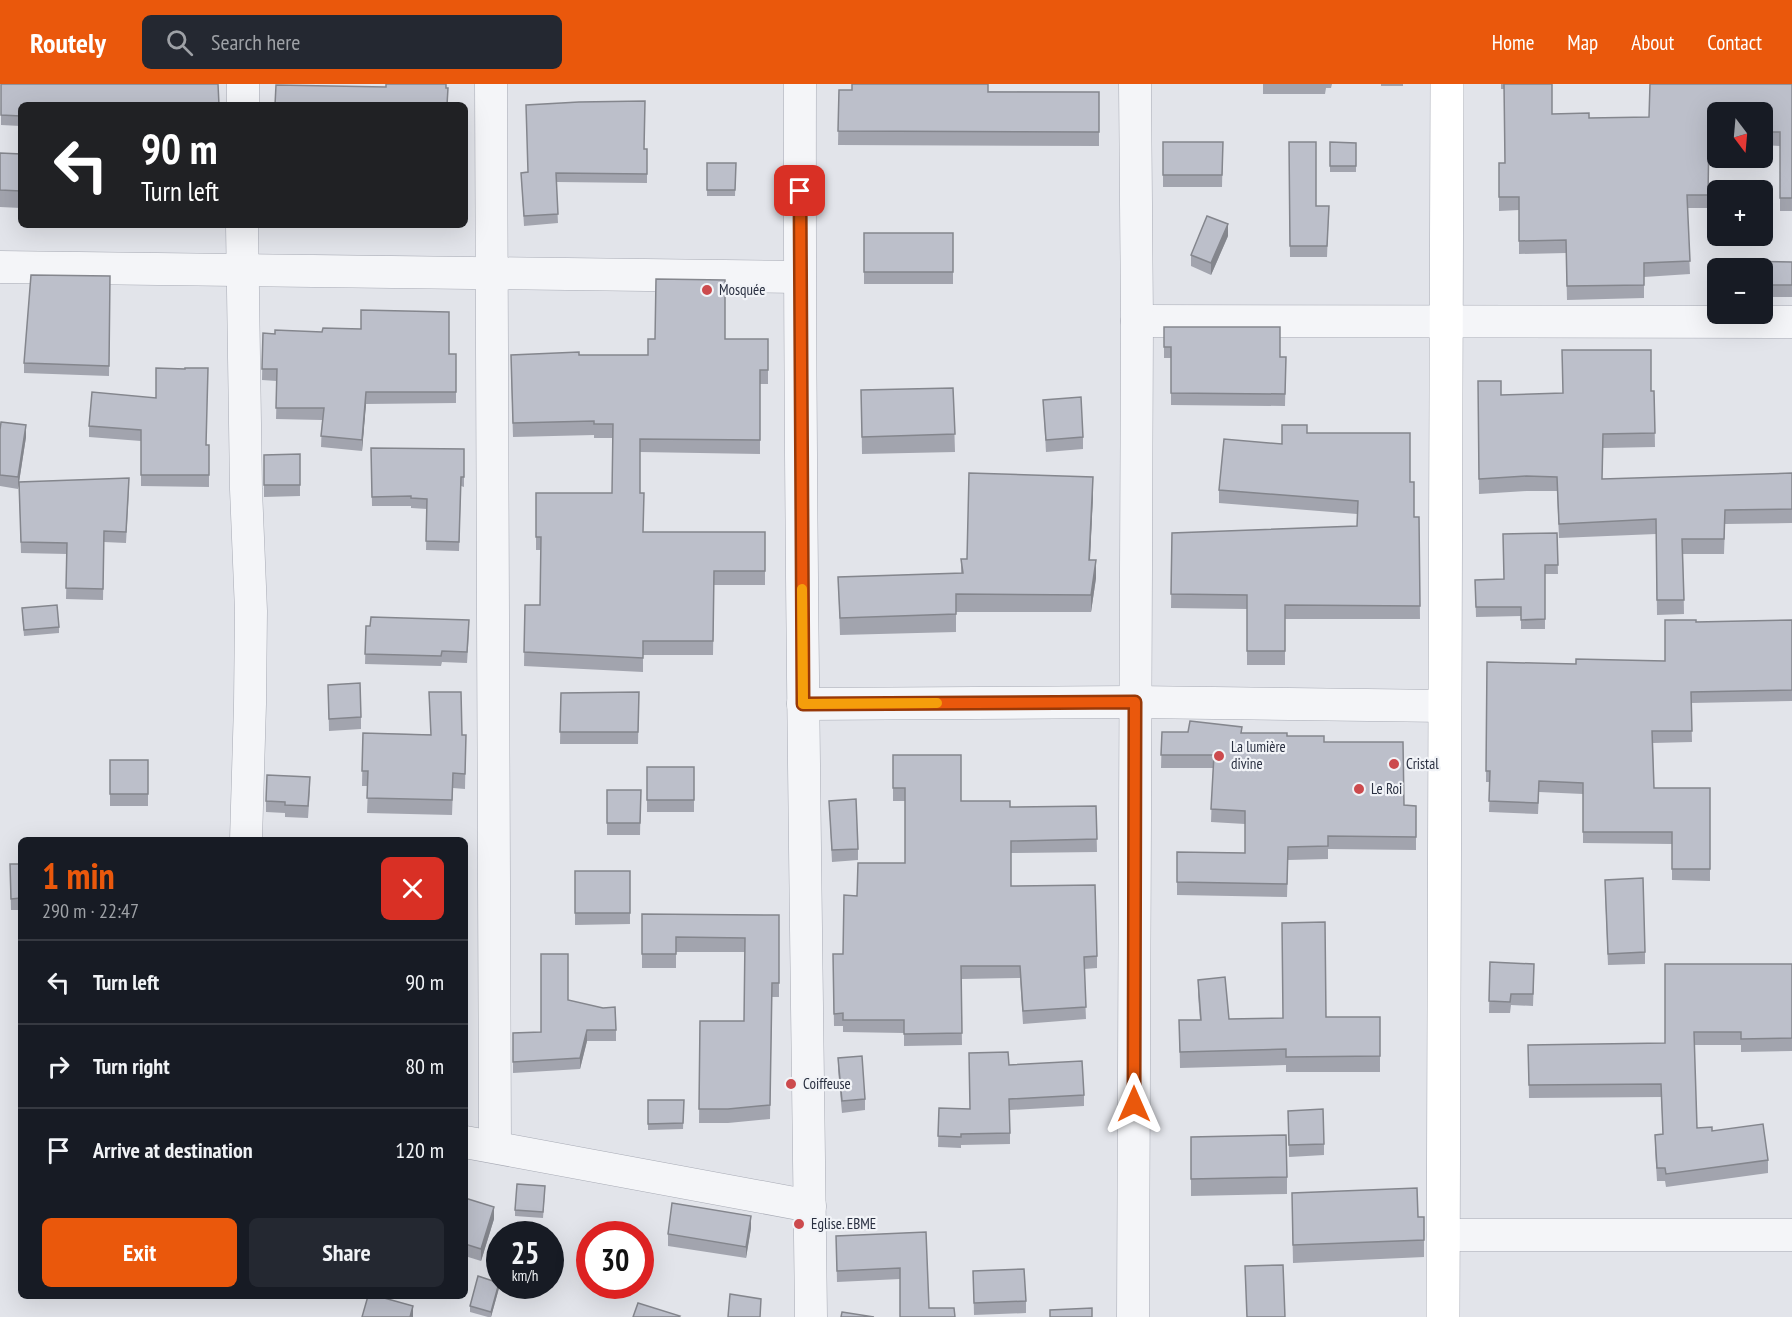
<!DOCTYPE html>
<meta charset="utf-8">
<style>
body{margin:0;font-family:"PT Sans Narrow",sans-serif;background:#242831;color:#f1f3f6;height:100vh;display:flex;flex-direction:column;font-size:22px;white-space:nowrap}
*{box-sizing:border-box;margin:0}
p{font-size:20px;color:#9ea1a6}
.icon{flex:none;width:33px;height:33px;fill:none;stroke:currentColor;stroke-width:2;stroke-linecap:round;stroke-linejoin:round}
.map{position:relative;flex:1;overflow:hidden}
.side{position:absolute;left:18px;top:753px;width:450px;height:462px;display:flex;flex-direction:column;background:#171b24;border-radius:9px;box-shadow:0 6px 24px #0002}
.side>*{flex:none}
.top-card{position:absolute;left:18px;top:18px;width:450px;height:126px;border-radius:9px;box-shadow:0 6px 24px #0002;background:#202124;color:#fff;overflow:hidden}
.needle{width:39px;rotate:164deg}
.fabs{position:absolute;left:1707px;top:18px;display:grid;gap:12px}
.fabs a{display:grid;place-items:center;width:66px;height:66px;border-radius:9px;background:#171b24;box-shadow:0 6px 24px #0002;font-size:30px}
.speed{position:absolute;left:486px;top:1137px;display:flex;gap:12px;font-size:30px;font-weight:700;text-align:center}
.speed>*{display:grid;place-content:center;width:78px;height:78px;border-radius:50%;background:#171b24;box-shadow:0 6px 24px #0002;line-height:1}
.speed small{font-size:15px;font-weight:400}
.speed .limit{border:9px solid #d22;background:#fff;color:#111}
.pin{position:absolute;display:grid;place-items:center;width:51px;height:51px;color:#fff;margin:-26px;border-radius:12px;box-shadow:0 3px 9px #0006}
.me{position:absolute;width:66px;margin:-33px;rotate:0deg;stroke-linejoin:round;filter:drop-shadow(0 0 4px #0008)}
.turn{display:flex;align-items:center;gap:21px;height:126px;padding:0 24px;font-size:27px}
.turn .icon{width:78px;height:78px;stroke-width:2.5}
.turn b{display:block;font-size:42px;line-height:51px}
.round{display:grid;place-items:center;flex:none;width:63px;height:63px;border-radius:9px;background:#242831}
.headline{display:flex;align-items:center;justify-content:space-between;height:102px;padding:0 24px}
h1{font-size:36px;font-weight:700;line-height:45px;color:#ea580c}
.cta{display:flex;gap:12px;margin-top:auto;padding:12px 24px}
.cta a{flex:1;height:69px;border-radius:9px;background:#ea580c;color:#fff;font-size:24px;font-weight:700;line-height:69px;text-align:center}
.cta a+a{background:#242831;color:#f1f3f6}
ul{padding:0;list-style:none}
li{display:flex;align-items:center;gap:18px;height:84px;padding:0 24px;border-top:2px solid #363941}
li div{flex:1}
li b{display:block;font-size:22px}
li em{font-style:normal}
header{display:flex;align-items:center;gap:36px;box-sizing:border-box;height:84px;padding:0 30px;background:#ea580c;color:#fff}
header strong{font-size:28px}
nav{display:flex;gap:33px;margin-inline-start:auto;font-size:21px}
.search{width:420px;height:54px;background:#242831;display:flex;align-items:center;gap:15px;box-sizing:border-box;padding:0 21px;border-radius:9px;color:#9ea1a6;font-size:22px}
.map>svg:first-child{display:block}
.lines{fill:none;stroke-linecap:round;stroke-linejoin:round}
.street-casing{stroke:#a7aab4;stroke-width:33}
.secondary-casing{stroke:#a7aab4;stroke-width:34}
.street{stroke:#f4f5f8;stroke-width:32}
.secondary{stroke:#fff;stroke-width:33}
.wall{fill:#a2a4ae}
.shaded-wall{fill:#84868d}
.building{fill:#bcbfca;stroke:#84868d;stroke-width:1.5}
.route-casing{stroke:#983908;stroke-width:15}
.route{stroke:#ea580c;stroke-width:10}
.slow{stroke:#f59e0b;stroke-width:10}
.poi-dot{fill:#cc4a4d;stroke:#f1f3f7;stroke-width:2}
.labels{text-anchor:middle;stroke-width:4.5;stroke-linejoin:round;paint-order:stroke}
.poi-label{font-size:15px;fill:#2a3041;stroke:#f1f3f7;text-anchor:start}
</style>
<header>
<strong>Routely</strong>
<div class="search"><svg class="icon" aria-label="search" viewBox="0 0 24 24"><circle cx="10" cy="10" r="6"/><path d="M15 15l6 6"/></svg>Search here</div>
<nav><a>Home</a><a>Map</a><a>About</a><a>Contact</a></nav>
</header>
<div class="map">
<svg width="1792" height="1233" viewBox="0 0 1792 1233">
<rect width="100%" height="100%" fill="#e2e4ea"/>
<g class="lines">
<g class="street-casing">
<g id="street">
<polyline points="491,0 495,1062"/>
<path d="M800,0C799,411 806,822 811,1233"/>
<polyline points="243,21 243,0"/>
<polyline points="242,141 246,405 251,527 250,620 246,756"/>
<polyline points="0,183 799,193"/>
<polyline points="1137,237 1792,238"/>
<polyline points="803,620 1135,618 1445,622"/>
<polyline points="465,1058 810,1122"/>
<polyline points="1443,1151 1792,1151"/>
<polyline points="1133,1233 1137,237 1135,0"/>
</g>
</g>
<g class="secondary-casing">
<polyline id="secondary" points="1443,1233 1447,0"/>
</g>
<use href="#street" class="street"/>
<use href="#secondary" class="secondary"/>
</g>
<g class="wall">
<polygon points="1,0 21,21 21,42 1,41"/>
<polygon points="1263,0 1332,0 1331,4 1326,4 1325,10 1263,10"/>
<rect x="1381" y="0" width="22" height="2"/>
<polygon points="1501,0 1552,0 1552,30 1589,34 1649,33 1792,0 1792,127 1780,127 1780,62 1762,61 1762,28 1718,28 1718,60 1709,60 1708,124 1687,124 1690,190 1644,193 1644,214 1567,216 1566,169 1519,170 1519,126 1499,127 1499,79 1505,79 1504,5 1501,5"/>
<polygon points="839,6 1099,8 1099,62 838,61"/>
<polygon points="1163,58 1223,58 1222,103 1163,103"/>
<polygon points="1289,58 1316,122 1329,122 1327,173 1290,173"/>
<polygon points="1330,58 1356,59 1356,88 1330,88"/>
<polygon points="644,65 647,65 647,99 556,98 558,139 524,142 521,89 528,88"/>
<polygon points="0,69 21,70 21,124 0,123"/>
<polygon points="707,79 736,79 735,112 707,112"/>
<rect x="864" y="149" width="89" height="51"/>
<polygon points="1228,152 1211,191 1191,182 1191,171"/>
<polygon points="1792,178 1792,213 1762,213 1762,184"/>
<polygon points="110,192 109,292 24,289 24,279"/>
<polygon points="1164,243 1280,273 1286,273 1285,322 1171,321 1171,274 1164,274"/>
<polygon points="263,249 449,270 456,270 456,319 366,320 362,367 321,363 322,336 276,335 277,297 262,296"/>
<polygon points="725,255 768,255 768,300 760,300 760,370 640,368 640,409 643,448 765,448 765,501 714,501 713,571 643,571 643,588 524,582 525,521 540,521 541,466 536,466 536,409 612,409 612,354 594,354 594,351 513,353 511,285 579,271 648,271"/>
<polygon points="1478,297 1501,311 1654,307 1655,363 1603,364 1602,395 1792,389 1792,439 1725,440 1724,470 1683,470 1684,530 1657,531 1656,450 1559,454 1557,407 1526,407 1479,410"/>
<polygon points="953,304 955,368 862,370 861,306"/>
<polygon points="156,314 206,361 209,361 209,403 141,402 141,357 89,353 89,342"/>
<polygon points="1043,316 1083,353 1083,365 1046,368"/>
<polygon points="0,346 26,353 19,398 129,405 126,459 104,458 103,516 66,515 67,470 21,469 19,399 18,405 0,402"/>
<polygon points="1307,349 1410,398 1414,433 1419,433 1420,535 1285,535 1285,581 1247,581 1247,525 1171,524 1172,449 1357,442 1357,430 1219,419 1219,406 1282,360"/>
<polygon points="371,364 464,365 464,403 461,402 459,467 426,466 427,425 411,424 411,422 372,422"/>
<polygon points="300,370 300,412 264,413 264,371"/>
<polygon points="1093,411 1090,476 1096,494 1091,528 956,528 956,548 840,551 838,493 961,489 961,475 967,475"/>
<polygon points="1557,449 1558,490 1545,490 1545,545 1521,545 1521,532 1476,533 1475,496 1504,495"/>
<polygon points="22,530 59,543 59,549 24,552"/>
<polygon points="1792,536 1792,617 1691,619 1692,658 1653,659 1654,704 1710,704 1710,797 1672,796 1672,760 1583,759 1583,710 1539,708 1538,730 1489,728 1490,698 1486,698 1487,578 1576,580 1665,577 1696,538"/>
<polygon points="366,542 469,547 467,579 442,578 441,582 365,580"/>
<polygon points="328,601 361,633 361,645 329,647"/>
<polygon points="639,608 638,660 560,660 561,609"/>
<polygon points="1162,648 1242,649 1287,652 1324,658 1404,721 1416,722 1416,766 1328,765 1328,775 1288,776 1287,813 1177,811 1177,768 1245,769 1245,740 1211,738 1213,684 1161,684"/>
<polygon points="363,649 466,651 465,705 453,704 452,731 367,729 368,702 362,702"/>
<polygon points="893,671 961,717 1010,723 1096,722 1097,768 1011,769 1011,802 1097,872 1097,884 1084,885 1086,935 1023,940 1020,894 961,895 962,961 904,962 904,949 843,948 843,942 834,942 833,870 843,870 857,812 905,779 905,717 893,717"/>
<rect x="110" y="676" width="38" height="46"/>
<rect x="647" y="683" width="47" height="45"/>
<polygon points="310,705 308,734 285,733 285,729 266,728 266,717"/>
<polygon points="607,706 641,706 640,751 607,751"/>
<polygon points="829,717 858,765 858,776 832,778"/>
<polygon points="10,780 21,780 21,826 11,826"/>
<polygon points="575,787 630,787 630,840 575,841"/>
<polygon points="1605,807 1645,868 1645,880 1608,881"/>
<polygon points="642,830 779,831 779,913 772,913 770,1035 728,1039 699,1039 700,937 744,937 745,868 676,868 676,884 642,884"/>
<polygon points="1490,878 1534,892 1533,922 1511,921 1510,929 1489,929"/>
<polygon points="1792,880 1792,967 1741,968 1741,961 1694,961 1697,1044 1712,1047 1768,1076 1768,1089 1666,1103 1665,1097 1657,1097 1655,1064 1655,1051 1663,1050 1661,1013 1529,1014 1528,961 1665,959"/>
<polygon points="1198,896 1229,935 1326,933 1380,933 1380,988 1286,988 1286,981 1180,984 1179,936 1200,936 1198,911"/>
<polygon points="568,916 616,946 616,957 587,957 580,985 513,989 513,949 541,948"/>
<polygon points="838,974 865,1015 865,1026 842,1029 838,986"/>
<polygon points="1009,981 1084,1011 1084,1022 1010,1026 1010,1060 961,1061 961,1064 938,1063 939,1024 970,1025"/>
<polygon points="648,1016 684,1016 683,1045 648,1046"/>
<polygon points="1288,1027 1324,1060 1324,1071 1289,1073"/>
<polygon points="1191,1053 1287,1093 1287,1110 1191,1112"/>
<polygon points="545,1108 543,1134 515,1132 515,1126"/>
<polygon points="465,1114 494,1135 481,1177 465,1172"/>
<polygon points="1292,1126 1424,1133 1424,1173 1293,1179"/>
<polygon points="751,1144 746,1174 668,1162 668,1150"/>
<polygon points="926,1148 900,1233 900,1195 837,1198 836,1152"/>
<polygon points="973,1187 1026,1217 1026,1229 974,1231"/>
<polygon points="499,1204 491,1233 488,1233 470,1228 470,1222"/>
</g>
<g class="shaded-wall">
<polygon points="1228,140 1228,152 1211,191 1211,179"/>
<polygon points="366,308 366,320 362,367 362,356"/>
<polygon points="26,341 26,353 18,405 18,393"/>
<polygon points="1093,393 1093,411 1089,494 1089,476"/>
<polygon points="1096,476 1096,494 1091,528 1091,511"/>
<polygon points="587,946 587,957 580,985 580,974"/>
<polygon points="494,1123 494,1135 481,1177 481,1165"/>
<polygon points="751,1132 751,1144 746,1174 746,1163"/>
<polygon points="499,1199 499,1204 491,1233 491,1228"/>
<polygon points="413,1222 413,1233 410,1233"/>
</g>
<g class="building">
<polygon points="1,0 218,0 219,21 21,21 21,32 1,31"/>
<polygon points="386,0 446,0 446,4 448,4 447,21 275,21 276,1 386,3"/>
<polygon points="852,0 988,0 988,8 1099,8 1099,48 838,47 839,6 852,6"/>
<polygon points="1504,0 1552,0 1552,30 1589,29 1589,34 1649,33 1650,0 1792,0 1792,114 1780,114 1780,48 1762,48 1762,28 1718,28 1718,46 1709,46 1708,111 1687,111 1690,177 1644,179 1644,201 1567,202 1566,156 1519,157 1519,113 1499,113 1499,79 1505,79"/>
<polygon points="645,17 644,65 647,65 647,90 556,89 558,130 524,132 521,89 528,88 526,21 579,18"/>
<polygon points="1163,58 1223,58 1222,91 1163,91"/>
<polygon points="1289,58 1316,58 1316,122 1329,122 1327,162 1290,162"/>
<polygon points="1330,58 1356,59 1356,82 1330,82"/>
<polygon points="465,63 467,80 465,80"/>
<polygon points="0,69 21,70 21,107 0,106"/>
<polygon points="707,79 736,79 735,106 707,106"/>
<polygon points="1207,132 1228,140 1211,179 1191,171"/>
<rect x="864" y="149" width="89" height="39"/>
<polygon points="1723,177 1792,178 1792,201 1762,201 1762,184 1722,184"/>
<polygon points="31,191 110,192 109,282 24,279"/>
<polygon points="656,195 725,196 725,255 768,255 768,286 760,286 760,356 640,355 640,409 644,409 643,448 765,448 765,487 714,487 713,557 643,557 643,574 524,568 525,521 540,521 541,453 536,453 536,409 612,409 613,340 594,340 594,337 513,339 511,271 579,268 579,271 648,271 648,255 655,255"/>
<polygon points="361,226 449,228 449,270 456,270 456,308 366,308 362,356 321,352 324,324 276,324 277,285 262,285 263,249 275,250 275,246 322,248 323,244 361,245"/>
<polygon points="1164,243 1280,243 1280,273 1286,273 1285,310 1171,309 1171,263 1164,263"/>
<polygon points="1562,266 1651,266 1651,307 1654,307 1655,349 1603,350 1602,395 1792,389 1792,425 1725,426 1724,455 1682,455 1684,516 1657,516 1656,435 1559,440 1557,393 1526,392 1479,395 1478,297 1501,297 1501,311 1563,309"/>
<polygon points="156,284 185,285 185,284 208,284 206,361 209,361 209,391 141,391 141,346 89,342 92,308 156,314"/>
<polygon points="953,304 955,350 862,353 861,306"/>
<polygon points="1081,313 1083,353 1046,356 1043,316"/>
<polygon points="1,338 26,341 18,393 0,391 0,346"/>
<polygon points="1282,341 1307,341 1307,349 1410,349 1410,398 1414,398 1414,433 1419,433 1420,522 1285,521 1285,567 1247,567 1247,511 1171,510 1172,449 1357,442 1358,417 1219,406 1224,355 1282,360"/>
<polygon points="371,364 464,365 464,393 461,393 459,458 426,457 427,415 411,414 411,412 372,413"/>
<polygon points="300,370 300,401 264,401 264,371"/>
<polygon points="969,389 1093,393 1089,476 1096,476 1091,511 956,510 956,530 840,534 838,493 963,489 961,475 967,475"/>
<polygon points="129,394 126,448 104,447 103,505 66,504 67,459 21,458 19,398"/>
<polygon points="1557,449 1558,481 1545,481 1545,535 1521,536 1521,523 1476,523 1475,496 1504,495 1503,450"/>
<polygon points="57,521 59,543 24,546 22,524"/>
<polygon points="371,533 469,536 467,568 442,567 441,572 365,570 366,542 370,542"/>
<polygon points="1665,536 1696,536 1696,538 1792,536 1792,606 1691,608 1692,647 1652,647 1654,704 1710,704 1710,785 1672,785 1672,748 1583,748 1583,699 1539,697 1538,719 1489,717 1490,687 1486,687 1487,578 1576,580 1576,575 1665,577"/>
<polygon points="360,599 361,633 329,635 328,601"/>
<polygon points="429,608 461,608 462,651 466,651 465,690 453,689 452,716 367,714 368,687 362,687 363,649 431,651"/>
<polygon points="639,608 638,648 560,648 561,609"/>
<polygon points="1190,637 1242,643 1241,649 1287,649 1287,652 1324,652 1324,658 1403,658 1404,721 1416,722 1416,753 1328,752 1328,762 1288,763 1287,800 1177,798 1177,768 1245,769 1245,727 1211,725 1214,671 1161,671 1162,648 1188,648"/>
<polygon points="893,671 961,671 961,717 1010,717 1010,723 1096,722 1097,755 1011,757 1011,802 1095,801 1097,872 1084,873 1086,923 1023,927 1020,882 961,882 962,949 904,950 904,936 843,936 843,929 834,930 833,870 843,870 844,811 857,812 858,779 905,779 905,704 893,704"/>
<rect x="110" y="676" width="38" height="34"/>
<rect x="647" y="683" width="47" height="33"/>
<polygon points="267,691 310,693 308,722 285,721 285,718 266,717"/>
<polygon points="607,706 641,706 640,739 607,739"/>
<polygon points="856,715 858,765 832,766 829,717"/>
<polygon points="10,780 21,780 21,814 11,815"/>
<rect x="575" y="787" width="55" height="42"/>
<polygon points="1643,794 1645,868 1608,870 1605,796"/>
<polygon points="642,830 779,831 779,899 772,899 770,1021 728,1025 699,1025 700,937 744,937 745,854 676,853 676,870 642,870"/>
<polygon points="1325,838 1326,933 1380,933 1380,972 1286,973 1286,965 1180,968 1179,936 1201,936 1198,896 1225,893 1229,935 1283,934 1282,839"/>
<polygon points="541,870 568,870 568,916 603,924 615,923 616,946 587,946 580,974 513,978 513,949 541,948"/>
<polygon points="1490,878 1534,880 1533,910 1511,910 1510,918 1489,917"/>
<polygon points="1665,880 1792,880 1792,954 1741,955 1741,948 1694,948 1697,1044 1712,1043 1712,1047 1763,1040 1768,1076 1666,1090 1665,1084 1657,1084 1655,1051 1663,1050 1661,1000 1529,1001 1528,961 1665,959"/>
<polygon points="1008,968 1009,981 1082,977 1084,1011 1009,1015 1010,1049 961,1050 961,1053 938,1052 939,1024 970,1025 969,969"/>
<polygon points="862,972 865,1015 842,1017 838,974"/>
<polygon points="648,1016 684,1016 683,1039 648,1040"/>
<polygon points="1323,1025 1324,1060 1289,1061 1288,1027"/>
<polygon points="1286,1051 1287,1093 1191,1095 1191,1053"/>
<polygon points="517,1100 545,1102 543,1128 515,1126"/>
<polygon points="1417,1104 1418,1133 1424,1133 1424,1156 1293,1161 1292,1109"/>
<polygon points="465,1114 494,1123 481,1165 465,1160"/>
<polygon points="672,1119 751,1132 746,1163 668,1150"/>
<polygon points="926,1148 929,1224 954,1224 955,1233 900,1233 900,1184 837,1187 836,1152"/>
<polygon points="1283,1181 1285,1233 1247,1233 1245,1182"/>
<polygon points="1024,1185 1026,1217 974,1219 973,1187"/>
<polygon points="478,1192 499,1199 491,1228 470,1222"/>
<polygon points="730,1210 761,1215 760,1233 728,1233"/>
<polygon points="368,1212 377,1212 413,1222 410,1233 362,1233"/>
<polygon points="638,1219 680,1232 679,1233 633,1233"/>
<polygon points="1092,1224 1092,1233 1050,1233 1050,1226"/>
<polygon points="842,1228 874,1233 841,1233"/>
</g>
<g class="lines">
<g class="route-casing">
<polyline id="route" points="800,107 803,620 1135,618 1134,1020"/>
</g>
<use href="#route" class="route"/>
<polyline class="slow" points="802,505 803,620 937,619"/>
</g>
<g class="poi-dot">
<circle cx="707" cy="206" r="6"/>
<circle cx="1219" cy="672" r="6"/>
<circle cx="1394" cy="680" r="6"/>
<circle cx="1359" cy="705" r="6"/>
<circle cx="791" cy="1000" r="6"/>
<circle cx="799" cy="1140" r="6"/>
</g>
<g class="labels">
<g class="poi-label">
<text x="719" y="211">Mosquée</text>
<text x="1231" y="668">La lumière<tspan x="1231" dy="17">divine</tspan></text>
<text x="1406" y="685">Cristal</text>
<text x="1371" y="710">Le Roi</text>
<text x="803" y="1005">Coiffeuse</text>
<text x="811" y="1145">Eglise. EBME</text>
</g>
</g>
</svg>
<div class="fabs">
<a><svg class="needle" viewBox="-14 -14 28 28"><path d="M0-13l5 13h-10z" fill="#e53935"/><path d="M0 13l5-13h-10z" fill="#9ea1a6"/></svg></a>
<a>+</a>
<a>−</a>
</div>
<div class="speed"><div>25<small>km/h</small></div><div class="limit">30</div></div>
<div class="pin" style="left:800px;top:107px;background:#d93025"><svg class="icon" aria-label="arrive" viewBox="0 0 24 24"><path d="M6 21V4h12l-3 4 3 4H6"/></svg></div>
<svg class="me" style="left:1134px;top:1020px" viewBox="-20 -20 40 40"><path d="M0-17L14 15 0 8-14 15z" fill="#ea580c" stroke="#fff" stroke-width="4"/></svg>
<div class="top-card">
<div class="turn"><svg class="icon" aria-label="left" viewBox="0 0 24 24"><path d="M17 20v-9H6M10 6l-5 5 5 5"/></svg><div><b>90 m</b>Turn left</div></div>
</div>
<section class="side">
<div class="headline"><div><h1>1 min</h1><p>290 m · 22:47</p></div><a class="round" style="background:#d93025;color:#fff"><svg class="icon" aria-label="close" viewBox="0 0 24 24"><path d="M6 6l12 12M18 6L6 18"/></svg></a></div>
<ul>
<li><svg class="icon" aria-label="left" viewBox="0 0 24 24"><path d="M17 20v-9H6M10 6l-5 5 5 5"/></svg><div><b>Turn left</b></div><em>90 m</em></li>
<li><svg class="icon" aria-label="right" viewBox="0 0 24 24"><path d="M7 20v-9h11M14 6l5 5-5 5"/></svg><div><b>Turn right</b></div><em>80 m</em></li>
<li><svg class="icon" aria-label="arrive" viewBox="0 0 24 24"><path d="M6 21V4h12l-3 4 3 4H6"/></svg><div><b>Arrive at destination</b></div><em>120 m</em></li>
</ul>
<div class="cta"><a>Exit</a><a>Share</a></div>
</section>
</div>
